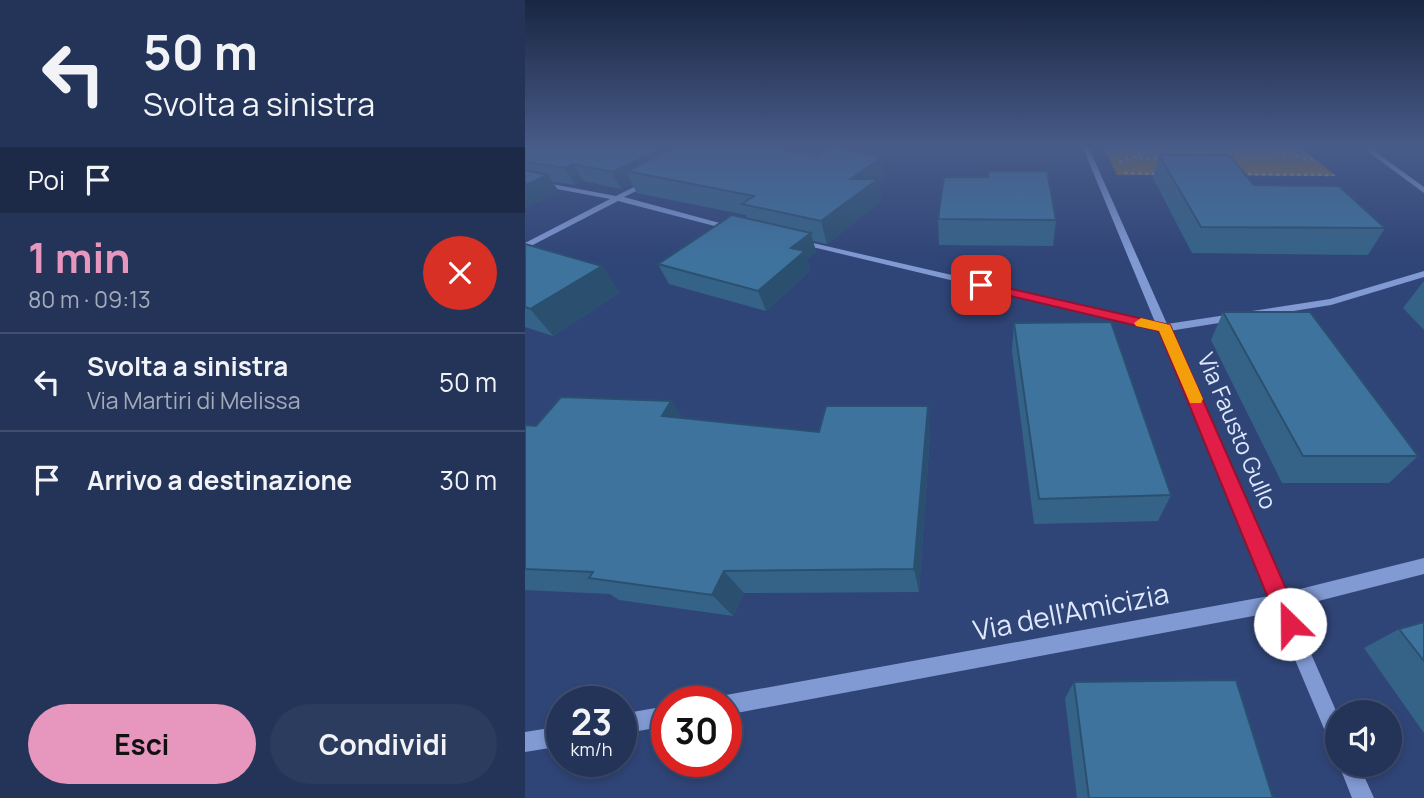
<!DOCTYPE html>
<html lang="it">
<meta charset="utf-8">
<style>
body{margin:0;font-family:Manrope,sans-serif;background:#2c3c5f;color:#f1f3f6;height:100vh;display:flex;flex-direction:column;font-size:26px;white-space:nowrap}
*{box-sizing:border-box;margin:0}
p{font-size:23px;color:#a3aaba}
.icon{flex:none;width:38px;height:38px;fill:none;stroke:currentColor;stroke-width:2;stroke-linecap:round;stroke-linejoin:round}
.map{position:relative;flex:1;overflow:hidden}
.side{display:flex;flex-direction:column;background:#243459;width:525px}
.side>*{flex:none}
.banner{background:#243459;color:#f1f3f6;overflow:hidden}
.tools{position:absolute;left:800px;top:700px;display:grid;gap:14px}
.tools a{display:grid;place-items:center;width:77px;height:77px;border-radius:50%;background:#243459;box-shadow:0 4px 10px #0003,0 0 0 2px #414f6f;font-size:35px}
.speed{position:absolute;left:21px;top:686px;display:flex;gap:14px;font-size:35px;font-weight:700;text-align:center}
.speed>*{display:grid;place-content:center;width:91px;height:91px;border-radius:50%;background:#243459;box-shadow:0 4px 10px #0003,0 0 0 2px #414f6f;line-height:1}
.speed small{font-size:18px;font-weight:400}
.speed .limit{border:10px solid #d22;background:#fff;color:#111}
.pin{position:absolute;display:grid;place-items:center;width:60px;height:60px;color:#fff;margin:-30px;border-radius:14px;box-shadow:0 4px 10px #0006}
.me{position:absolute;width:77px;margin:-38px;rotate:337deg;stroke-linejoin:round;filter:drop-shadow(0 0 5px #0008)}
.turn{display:flex;align-items:center;gap:24px;height:147px;padding:0 28px;font-size:32px}
.turn .icon{width:91px;height:91px;stroke-width:2.5}
.turn b{display:block;font-size:49px;line-height:60px}
.then{display:flex;align-items:center;height:66px;padding:0 28px;background:#0003;gap:14px;font-size:26px}
.round{display:grid;place-items:center;flex:none;width:74px;height:74px;border-radius:37px;background:#2c3c5f}
.headline{display:flex;align-items:center;justify-content:space-between;height:119px;padding:0 28px}
h1{font-size:42px;font-weight:700;line-height:52px;color:#e797bd}
.primary-button{display:flex;gap:14px;margin-top:auto;padding:14px 28px}
.primary-button a{flex:1;height:80px;border-radius:42px;background:#e797bd;color:#111;font-size:28px;font-weight:700;line-height:80px;text-align:center}
.primary-button a+a{background:#2c3c5f;color:#f1f3f6}
ul{padding:0;list-style:none}
li{display:flex;align-items:center;gap:21px;height:98px;padding:0 28px;border-top:2px solid #414f6f}
li div{flex:1}
li b{display:block;font-size:26px}
li em{font-style:normal}
main{display:flex;flex:1;min-height:0}
.map>svg:first-child{display:block}
.green{fill:#8d6e22}
.lines{fill:none;stroke-linecap:round;stroke-linejoin:round}
.path{stroke:#8b9abb;stroke-width:2.5;stroke-dasharray:3.5 3.5;stroke-linecap:butt}
.minor{fill:#819ad3;fill-rule:evenodd}
.wall{fill:#356388}
.shaded-wall{fill:#2b506f}
.building{fill:#3e739e;stroke:#2b506f;stroke-width:2}
.route{fill:#e11d48;stroke:#92132f;stroke-width:2}
.slow{fill:#f59e0b}
.labels{text-anchor:middle;stroke-width:5;stroke-linejoin:round;paint-order:stroke}
.street-label{font-size:23px;fill:#e0e9fb;stroke:#304577}
.near-street-label{font-size:28px;fill:#e0e9fb;stroke:#304577}
</style>
<main>
<section class="side">
<div class="banner">
<div class="turn"><svg class="icon" aria-label="left" viewBox="0 0 24 24"><path d="M17 20v-9H6M10 6l-5 5 5 5"/></svg><div><b>50 m</b>Svolta a sinistra</div></div>
<div class="then">Poi<svg class="icon" aria-label="arrive" viewBox="0 0 24 24"><path d="M6 21V4h12l-3 4 3 4H6"/></svg></div>
</div>
<div class="headline"><div><h1>1 min</h1><p>80 m · 09:13</p></div><a class="round" style="background:#d93025;color:#fff"><svg class="icon" aria-label="close" viewBox="0 0 24 24"><path d="M6 6l12 12M18 6L6 18"/></svg></a></div>
<ul>
<li><svg class="icon" aria-label="left" viewBox="0 0 24 24"><path d="M17 20v-9H6M10 6l-5 5 5 5"/></svg><div><b>Svolta a sinistra</b><p>Via Martiri di Melissa</p></div><em>50 m</em></li>
<li><svg class="icon" aria-label="arrive" viewBox="0 0 24 24"><path d="M6 21V4h12l-3 4 3 4H6"/></svg><div><b>Arrivo a destinazione</b></div><em>30 m</em></li>
</ul>
<div class="primary-button"><a>Esci</a><a>Condividi</a></div>
</section>
<div class="map">
<svg width="899" height="798" viewBox="0 0 899 798">
<rect width="100%" height="100%" fill="#304577"/>
<polygon class="green" points="579,148 776,148 811,176 592,175"/>
<g class="lines">
<g class="path">
<polyline points="667,148 678,155 694,155 697,159"/>
<polyline points="737,148 792,161"/>
<polygon points="618,152 629,153 634,159 614,158 613,155"/>
<polyline points="697,157 723,148"/>
<polyline points="594,162 613,156"/>
<polyline points="599,173 632,174"/>
<polyline points="716,174 809,175"/>
</g>
<g class="minor">
<polygon points="558,148 564,148 642,324 805,299 899,271 899,277 806,305 644,331 759,593 899,558 899,574 766,608 812,713 812,746 805,743 750,612 201,715 201,702 193,702 194,698 201,695 744,596 633,330 271,243 275,240 630,322"/>
<polygon points="838,148 845,148 899,187 899,193"/>
<polygon points="0,179 91,196 125,179 128,179 128,183 99,197 213,228 209,231 93,201 0,249 0,243 85,199 0,183"/>
<polygon points="142,706 142,726 96,734 96,714"/>
<polygon points="37,726 37,746 0,752 0,732"/>
<polygon points="814,765 834,765 849,798 827,798"/>
</g>
</g>
<g class="wall">
<polygon points="0,148 143,148 144,150 357,157 360,178 353,183 356,201 302,244 288,241 291,252 282,259 285,271 241,311 144,284 133,264 222,219 221,215 112,193 107,184 96,189 58,181 50,185 28,182 34,192 0,208"/>
<polygon points="634,155 729,185 860,228 843,255 667,253 628,178"/>
<polygon points="413,219 531,220 528,246 414,245"/>
<polygon points="0,244 77,266 94,293 28,336 0,327"/>
<polygon points="899,281 899,330 878,308"/>
<polygon points="698,312 893,456 864,483 757,483 686,340"/>
<polygon points="489,323 646,495 633,521 509,524 487,351"/>
<polygon points="146,401 157,418 294,432 405,434 394,592 219,593 208,616 94,600 85,594 0,590 0,425 11,426"/>
<polygon points="899,622 899,733 839,648 874,629"/>
<polygon points="549,682 748,798 552,798 540,698"/>
</g>
<g class="shaded-wall">
<polygon points="138,148 143,148 149,162 101,171 107,184 96,189 87,172"/>
<polygon points="357,157 360,178 353,183 356,201 302,244 296,221 326,179"/>
<polygon points="48,164 58,181 50,185 40,168"/>
<polygon points="23,175 34,192 0,208 0,185"/>
<polygon points="286,233 291,252 282,259 285,271 241,311 233,291 266,248"/>
<polygon points="77,266 94,293 28,336 5,309"/>
<polygon points="146,401 165,429 137,416"/>
<polygon points="403,406 405,434 394,592 389,569"/>
<polygon points="199,571 219,593 208,616 187,595"/>
</g>
<g class="building">
<polygon points="0,148 138,148 87,172 48,164 40,168 0,162"/>
<polygon points="149,148 247,148 292,155 305,148 307,148 357,157 326,179 353,179 296,221 217,204 229,196 101,171"/>
<polygon points="634,155 704,155 729,185 814,186 860,228 676,227"/>
<polygon points="0,170 23,175 0,185"/>
<polygon points="463,171 522,171 531,220 413,219 419,177 463,177"/>
<polygon points="207,215 286,233 266,248 280,251 233,291 133,264"/>
<polygon points="0,244 77,266 5,309 0,307"/>
<polygon points="698,312 785,312 893,456 778,456"/>
<polygon points="586,322 646,495 514,499 489,323"/>
<polygon points="36,397 146,401 137,416 294,432 301,406 403,406 389,569 199,571 187,595 64,578 68,572 0,569 0,425 11,426"/>
<polygon points="899,622 899,661 874,629"/>
<polygon points="711,680 748,798 564,798 549,682"/>
</g>
<linearGradient id="sky" x2="0" y2="1"><stop stop-color="#1a2641"/><stop offset="0.57" stop-color="#485c8a"/><stop offset="1" stop-color="#485c8a" stop-opacity="0"/></linearGradient>
<rect width="899" height="259" fill="url(#sky)"/>
<polygon class="route" points="456,282 645,325 773,616 777,624 773,632 765,635 757,632 634,331 452,288 452,283"/>
<polygon class="slow" points="616,318 645,325 678,399 676,403 665,403 634,331 611,326 609,323"/>
<g class="labels">
<g class="street-label">
<text transform="translate(712 431) rotate(67)" y="8">Via Fausto Gullo</text>
</g>
<g class="near-street-label">
<text transform="translate(546 612) rotate(-11)" y="10">Via dell'Amicizia</text>
</g>
</g>
</svg>
<div class="tools">
<a><svg class="icon" aria-label="sound" viewBox="0 0 24 24"><path d="M4 9h4l5-4v14l-5-4H4zM17 9q2 3 0 6"/></svg></a>
</div>
<div class="speed"><div>23<small>km/h</small></div><div class="limit">30</div></div>
<div class="pin" style="left:456px;top:285px;background:#d93025"><svg class="icon" aria-label="arrive" viewBox="0 0 24 24"><path d="M6 21V4h12l-3 4 3 4H6"/></svg></div>
<svg class="me" style="left:765px;top:624px" viewBox="-20 -20 40 40"><circle r="19" fill="#fff"/><path d="M0-13L10 11 0 6-10 11z" fill="#e11d48"/></svg>
</div>
</main>
